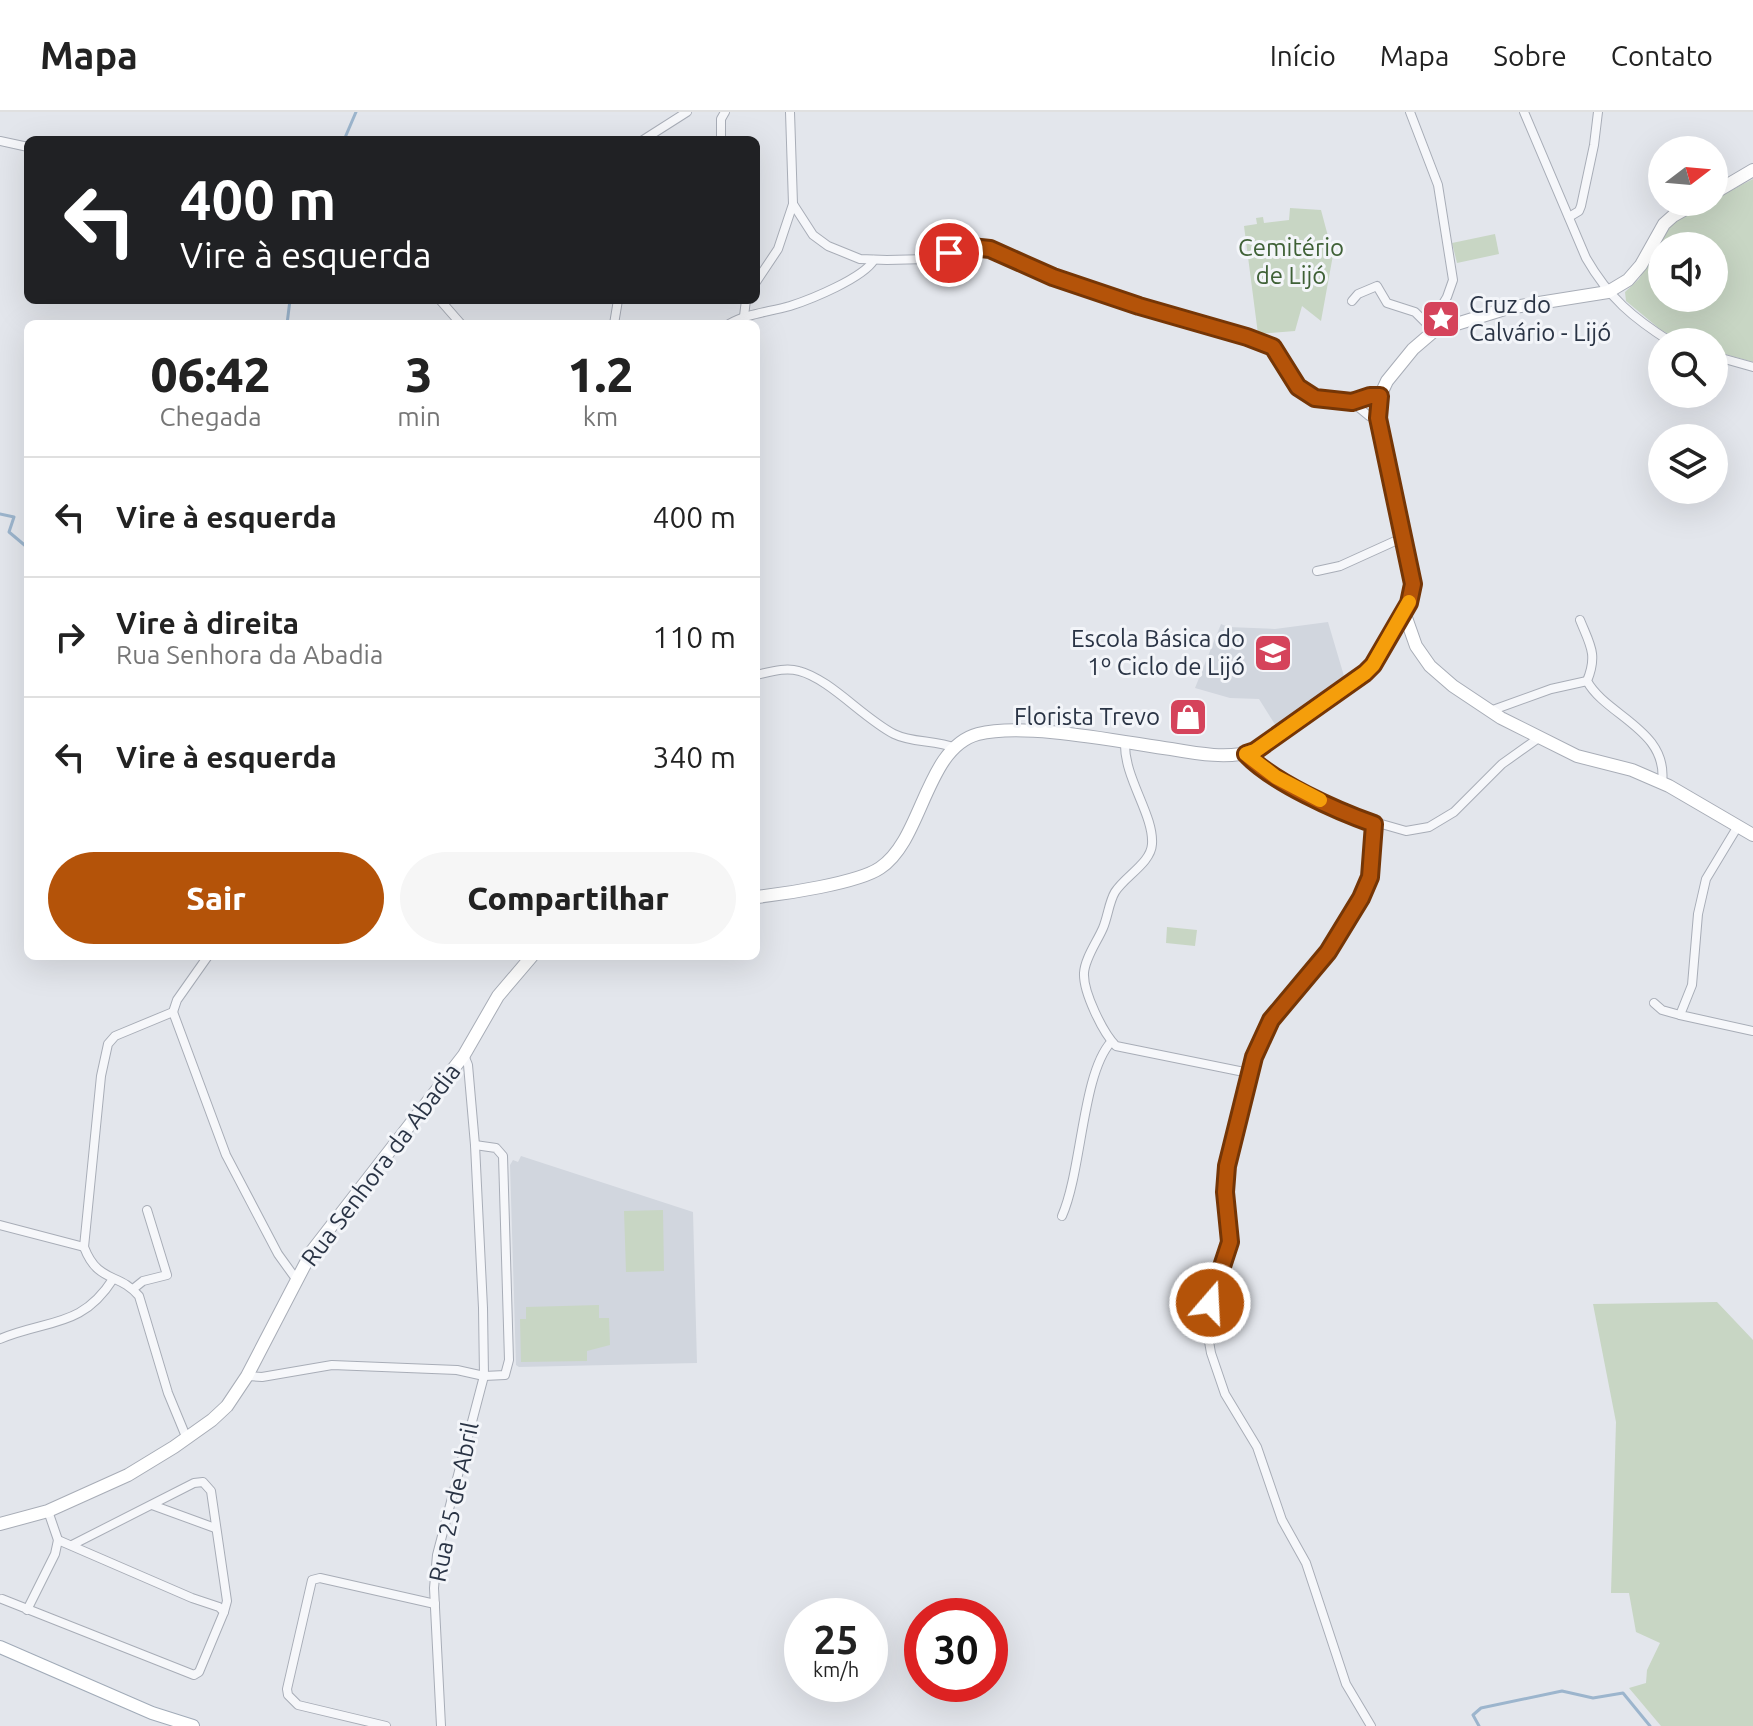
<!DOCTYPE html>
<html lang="pt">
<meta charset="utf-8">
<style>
body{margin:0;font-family:Ubuntu,sans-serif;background:#f6f6f6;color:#222;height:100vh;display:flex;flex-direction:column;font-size:30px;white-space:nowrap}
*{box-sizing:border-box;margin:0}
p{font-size:26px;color:#767676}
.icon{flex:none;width:44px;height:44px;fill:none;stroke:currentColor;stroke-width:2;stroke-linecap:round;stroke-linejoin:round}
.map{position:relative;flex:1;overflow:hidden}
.details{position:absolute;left:24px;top:208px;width:736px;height:640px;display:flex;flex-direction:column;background:#fff;border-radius:12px;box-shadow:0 8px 32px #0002}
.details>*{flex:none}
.banner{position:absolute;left:24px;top:24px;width:736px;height:168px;border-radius:12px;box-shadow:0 8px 32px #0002;background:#202124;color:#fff;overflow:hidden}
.needle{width:52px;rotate:74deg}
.controls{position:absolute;left:1648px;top:24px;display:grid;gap:16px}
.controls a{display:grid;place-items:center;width:80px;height:80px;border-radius:50%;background:#fff;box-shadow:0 8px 32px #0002;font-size:40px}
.speed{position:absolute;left:784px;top:1486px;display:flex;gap:16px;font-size:40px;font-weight:700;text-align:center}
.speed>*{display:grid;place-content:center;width:104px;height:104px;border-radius:50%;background:#fff;box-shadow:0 8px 32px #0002;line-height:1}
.speed small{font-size:20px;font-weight:400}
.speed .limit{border:12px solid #d22;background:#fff;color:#111}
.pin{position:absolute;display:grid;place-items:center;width:68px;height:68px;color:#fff;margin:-34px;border:4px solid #fff;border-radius:50%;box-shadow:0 2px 8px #0007}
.me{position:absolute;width:88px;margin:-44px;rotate:19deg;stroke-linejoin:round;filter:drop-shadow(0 0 6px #0008)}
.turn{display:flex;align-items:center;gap:28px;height:168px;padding:0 24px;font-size:36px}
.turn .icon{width:104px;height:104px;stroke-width:2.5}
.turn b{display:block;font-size:56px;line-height:68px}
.eta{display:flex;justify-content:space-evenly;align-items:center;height:136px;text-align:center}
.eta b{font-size:48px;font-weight:800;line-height:56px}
.button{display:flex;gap:16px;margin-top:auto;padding:16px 24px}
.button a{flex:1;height:92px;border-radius:48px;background:#b45309;color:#fff;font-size:32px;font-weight:800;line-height:92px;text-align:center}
.button a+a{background:#f6f6f6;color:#222}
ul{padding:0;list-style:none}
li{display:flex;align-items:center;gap:24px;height:120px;padding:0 24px;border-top:2px solid #e0e0e0}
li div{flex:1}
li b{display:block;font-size:30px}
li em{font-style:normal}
header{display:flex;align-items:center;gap:48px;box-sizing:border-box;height:112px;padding:0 40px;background:#fff;border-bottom:2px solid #e0e0e0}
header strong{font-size:38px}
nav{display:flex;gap:44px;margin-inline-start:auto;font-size:28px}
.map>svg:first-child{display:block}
.built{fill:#d1d6de}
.green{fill:#c8d6c4;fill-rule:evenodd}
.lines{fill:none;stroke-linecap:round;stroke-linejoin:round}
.stream{stroke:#9cb5cd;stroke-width:3}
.street-casing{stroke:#a8adb7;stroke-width:10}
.secondary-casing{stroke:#a8adb7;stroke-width:14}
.primary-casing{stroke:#a1abb8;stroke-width:14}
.street{stroke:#f6f7fa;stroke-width:8}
.secondary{stroke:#fff;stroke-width:12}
.primary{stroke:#fff;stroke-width:12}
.route-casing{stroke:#753606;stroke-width:20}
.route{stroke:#b45309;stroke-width:14}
.slow{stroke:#f59e0b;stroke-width:14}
.labels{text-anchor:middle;stroke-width:6;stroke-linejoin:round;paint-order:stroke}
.park-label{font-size:24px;fill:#3f6136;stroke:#f3f5f9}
.poi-label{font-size:24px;fill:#2a3445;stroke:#f3f5f9;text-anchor:end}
.street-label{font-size:24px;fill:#2a3445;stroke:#f3f5f9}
</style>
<header>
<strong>Mapa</strong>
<nav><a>Início</a><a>Mapa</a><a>Sobre</a><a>Contato</a></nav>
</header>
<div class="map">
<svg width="1753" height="1614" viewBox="0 0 1753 1614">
<rect width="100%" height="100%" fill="#e3e6ec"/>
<g class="built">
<polygon points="1328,510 1344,564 1276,614 1259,587 1230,586 1195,576 1221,512 1228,515 1275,517"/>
<polygon points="521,1044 693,1100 697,1251 519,1255 516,1253 510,1053 513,1048 518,1050"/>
</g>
<g class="green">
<path d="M1753,67V250L1714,239V230H1684L1661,218L1626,189L1625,180L1639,167L1669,114L1679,105L1709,90H1714V87ZM1662,134H1714V186H1662Z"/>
<polygon points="1290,96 1321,98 1333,143 1321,209 1302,194 1295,219 1258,222 1244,114 1257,112 1256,106 1263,105 1264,111 1289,108"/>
<polygon points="1495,122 1499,142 1457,151 1452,131"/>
<polygon points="1167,815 1197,818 1195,834 1166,831"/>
<polygon points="663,1098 664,1159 626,1160 624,1099"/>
<polygon points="1717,1190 1753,1228 1753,1614 1661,1614 1629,1576 1646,1571 1647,1558 1660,1531 1636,1520 1629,1481 1611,1481 1616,1310 1593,1192"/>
<polygon points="599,1193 599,1206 609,1206 610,1233 587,1239 587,1249 521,1250 520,1207 526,1207 526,1195"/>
</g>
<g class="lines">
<g class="stream">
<polyline points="344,28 356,0"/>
<polyline points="287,212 290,188"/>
<polyline points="0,402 14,405 9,420 28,436"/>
<polyline points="1479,1614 1473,1603 1481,1596 1562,1579 1593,1586 1623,1581 1650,1614"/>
</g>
<g class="street-casing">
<g id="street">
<polyline points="790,0 793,92 813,123 828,134 860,147 887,148 928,147 971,135 990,137 1053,165 1273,235 1298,275 1315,286 1352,290 1380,284"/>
<polyline points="1410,0 1438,73 1453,168 1447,185 1432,210 1434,219"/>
<path d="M1524,0L1586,146C1609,186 1633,206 1671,230"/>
<polyline points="643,28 687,0"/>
<polyline points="721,28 721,7 725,0"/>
<polyline points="0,29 28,35"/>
<polyline points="1569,105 1579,99 1581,94 1594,33 1598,0"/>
<polyline points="756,170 778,137 793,92"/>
<polyline points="440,188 461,212"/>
<polyline points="1352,189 1358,182 1377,174 1387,191 1415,200 1433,218"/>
<polyline points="744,204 746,188"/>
<polyline points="614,212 618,188"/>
<path d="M729,212C748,201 770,200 790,194C812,187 863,166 874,148"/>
<polyline points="1714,244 1753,255"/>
<polyline points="1352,290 1369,304 1378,306"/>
<polyline points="1317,459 1340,454 1404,425"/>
<path d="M1580,508C1590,533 1598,542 1587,569C1606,604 1669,618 1662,671"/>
<path d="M756,563C770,560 785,555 799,559C830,567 863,606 894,622C912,631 936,628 955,636"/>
<polyline points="1490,599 1551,577 1587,569"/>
<path d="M1125,631C1124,666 1154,703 1152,732C1151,751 1125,764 1115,780C1109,790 1108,804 1103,816C1097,830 1085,846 1084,861C1083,880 1103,921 1116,934L1249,961"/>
<polyline points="1246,642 1276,665 1350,703 1406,719 1429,715 1454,700 1502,652 1540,625"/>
<polyline points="1738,714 1706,767 1698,802 1692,873 1680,903 1753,919"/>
<polyline points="1654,891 1662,898 1680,903"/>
<polyline points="173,900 226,1043 278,1142 296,1167"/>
<path d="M1062,1104C1082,1059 1082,962 1111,930"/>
<polyline points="0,1113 84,1135"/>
<polyline points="133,1177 143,1169 167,1163 147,1098"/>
<path d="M0,1227C48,1207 82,1216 113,1167"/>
<polyline points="247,1264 262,1265 332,1253 457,1258 484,1264 505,1263 509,1248 503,1044 496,1036 475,1033"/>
<path d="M187,1327L168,1281L139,1184C119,1160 98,1172 84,1135L101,964L108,932L115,924L173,900L177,888L208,844"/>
<polyline points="152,1393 215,1416"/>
<polyline points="72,1433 194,1371 203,1370 211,1379 227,1489 224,1500"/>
<polyline points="2,1487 194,1563 199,1560 224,1500 219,1495 192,1486 58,1428"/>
<polyline points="27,1498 55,1442 58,1428 48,1399"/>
<polyline points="386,1614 298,1593 288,1583 287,1577 312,1468 320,1466 435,1492"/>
<polyline points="441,1614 434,1476 437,1443 484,1264 483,1196 475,1033 468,953 464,943"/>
<polyline points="1371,1614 1346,1572 1306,1451 1282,1408 1257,1335 1225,1282 1211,1241 1207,1218 1210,1191 1230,1130 1225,1080 1227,1054 1254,945 1271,908 1328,840 1361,786 1370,765 1374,712"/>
</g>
</g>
<g class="secondary-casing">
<g id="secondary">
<polyline points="1714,81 1753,58"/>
<polyline points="1404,500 1416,534 1430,554 1453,574 1501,606 1577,644 1632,658 1669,674 1753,723"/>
<path d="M756,785C784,782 858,771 880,756C923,728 925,636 978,622C1025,610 1121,630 1171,637C1199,642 1228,647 1255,639L1365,561L1373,553L1404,500L1413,472L1378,306L1380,284L1387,269L1413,237L1434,219L1508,196L1608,180L1628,168L1641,153L1664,112L1673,104L1698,90"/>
<polyline points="0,1412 48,1399 128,1363 174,1335 212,1308 227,1294 247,1264 312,1139 464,943 498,884 532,844"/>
</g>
</g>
<g class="primary-casing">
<polyline id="primary" points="0,1535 152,1601 193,1614"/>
</g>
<use href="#street" class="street"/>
<use href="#secondary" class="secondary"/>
<use href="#primary" class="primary"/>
</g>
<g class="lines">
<g class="route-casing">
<path id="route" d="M949,141L971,135L990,137L1053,165L1139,194L1247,225L1273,235L1298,275L1315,286L1352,290L1370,284H1380L1378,306L1413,472L1409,491L1373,553L1365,561L1255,639L1246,642C1272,670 1337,699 1374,712L1370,765L1361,786L1328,840L1271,908L1254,945L1227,1054L1225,1080L1230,1130L1210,1191"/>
</g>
<use href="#route" class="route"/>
<polyline class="slow" points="1320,688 1276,665 1246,642 1255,639 1365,561 1373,553 1409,490"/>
</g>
<defs>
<g id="sight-square" transform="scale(2)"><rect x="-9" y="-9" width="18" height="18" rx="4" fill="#d5435b" stroke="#f3f5f9"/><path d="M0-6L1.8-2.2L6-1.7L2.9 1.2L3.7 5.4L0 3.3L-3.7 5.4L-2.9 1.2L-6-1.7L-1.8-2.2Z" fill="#fff"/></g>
<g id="school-square" transform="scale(2)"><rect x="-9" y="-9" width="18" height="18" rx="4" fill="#d5435b" stroke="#f3f5f9"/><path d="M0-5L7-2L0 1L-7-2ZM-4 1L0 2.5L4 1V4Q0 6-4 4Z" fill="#fff"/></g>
<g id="shop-square" transform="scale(2)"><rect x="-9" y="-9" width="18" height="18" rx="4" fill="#d5435b" stroke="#f3f5f9"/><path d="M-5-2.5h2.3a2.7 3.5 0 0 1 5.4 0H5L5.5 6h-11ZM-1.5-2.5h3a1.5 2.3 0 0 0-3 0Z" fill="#fff"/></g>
</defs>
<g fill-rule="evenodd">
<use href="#sight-square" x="1441" y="207"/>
<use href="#school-square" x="1273" y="541"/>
<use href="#shop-square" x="1188" y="605"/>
</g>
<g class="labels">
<g class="park-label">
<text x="1291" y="144">Cemitério<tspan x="1291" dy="28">de Lijó</tspan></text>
</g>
<g class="poi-label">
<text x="1469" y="201" text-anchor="start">Cruz do<tspan x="1469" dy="28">Calvário - Lijó</tspan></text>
<text x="1245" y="535">Escola Básica do<tspan x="1245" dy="28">1º Ciclo de Lijó</tspan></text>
<text x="1160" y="613">Florista Trevo</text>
</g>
<g class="street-label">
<text transform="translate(381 1053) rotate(-53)" y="8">Rua Senhora da Abadia</text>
<text transform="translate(454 1390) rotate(-78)" y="8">Rua 25 de Abril</text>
</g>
</g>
</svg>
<div class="controls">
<a><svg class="needle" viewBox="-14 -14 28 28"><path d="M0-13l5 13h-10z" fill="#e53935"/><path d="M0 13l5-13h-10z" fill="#767676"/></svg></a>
<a><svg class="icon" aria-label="sound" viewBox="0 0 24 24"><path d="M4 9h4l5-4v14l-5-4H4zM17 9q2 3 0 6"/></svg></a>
<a><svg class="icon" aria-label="search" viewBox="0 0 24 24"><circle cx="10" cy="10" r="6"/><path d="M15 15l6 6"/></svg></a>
<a><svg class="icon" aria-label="layers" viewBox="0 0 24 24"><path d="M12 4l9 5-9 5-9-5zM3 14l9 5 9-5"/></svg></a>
</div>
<div class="speed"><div>25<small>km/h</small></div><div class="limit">30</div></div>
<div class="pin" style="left:949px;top:141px;background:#d93025"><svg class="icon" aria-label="arrive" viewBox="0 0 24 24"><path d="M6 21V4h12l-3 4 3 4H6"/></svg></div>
<svg class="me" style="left:1210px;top:1191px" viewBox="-20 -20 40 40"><circle r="17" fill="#b45309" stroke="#fff" stroke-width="3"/><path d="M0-11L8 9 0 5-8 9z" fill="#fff"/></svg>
<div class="banner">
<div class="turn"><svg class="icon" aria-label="left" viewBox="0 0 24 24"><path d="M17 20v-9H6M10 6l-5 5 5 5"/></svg><div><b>400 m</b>Vire à esquerda</div></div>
</div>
<section class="details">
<div class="eta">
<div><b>06:42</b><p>Chegada</p></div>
<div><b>3</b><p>min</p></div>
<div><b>1.2</b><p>km</p></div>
</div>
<ul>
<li><svg class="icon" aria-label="left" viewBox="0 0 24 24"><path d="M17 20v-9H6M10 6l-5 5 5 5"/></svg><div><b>Vire à esquerda</b></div><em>400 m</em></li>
<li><svg class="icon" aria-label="right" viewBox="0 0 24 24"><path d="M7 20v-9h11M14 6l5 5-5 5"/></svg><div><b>Vire à direita</b><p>Rua Senhora da Abadia</p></div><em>110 m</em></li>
<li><svg class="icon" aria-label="left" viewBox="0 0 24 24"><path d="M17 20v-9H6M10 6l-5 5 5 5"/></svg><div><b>Vire à esquerda</b></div><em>340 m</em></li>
</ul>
<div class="button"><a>Sair</a><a>Compartilhar</a></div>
</section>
</div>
